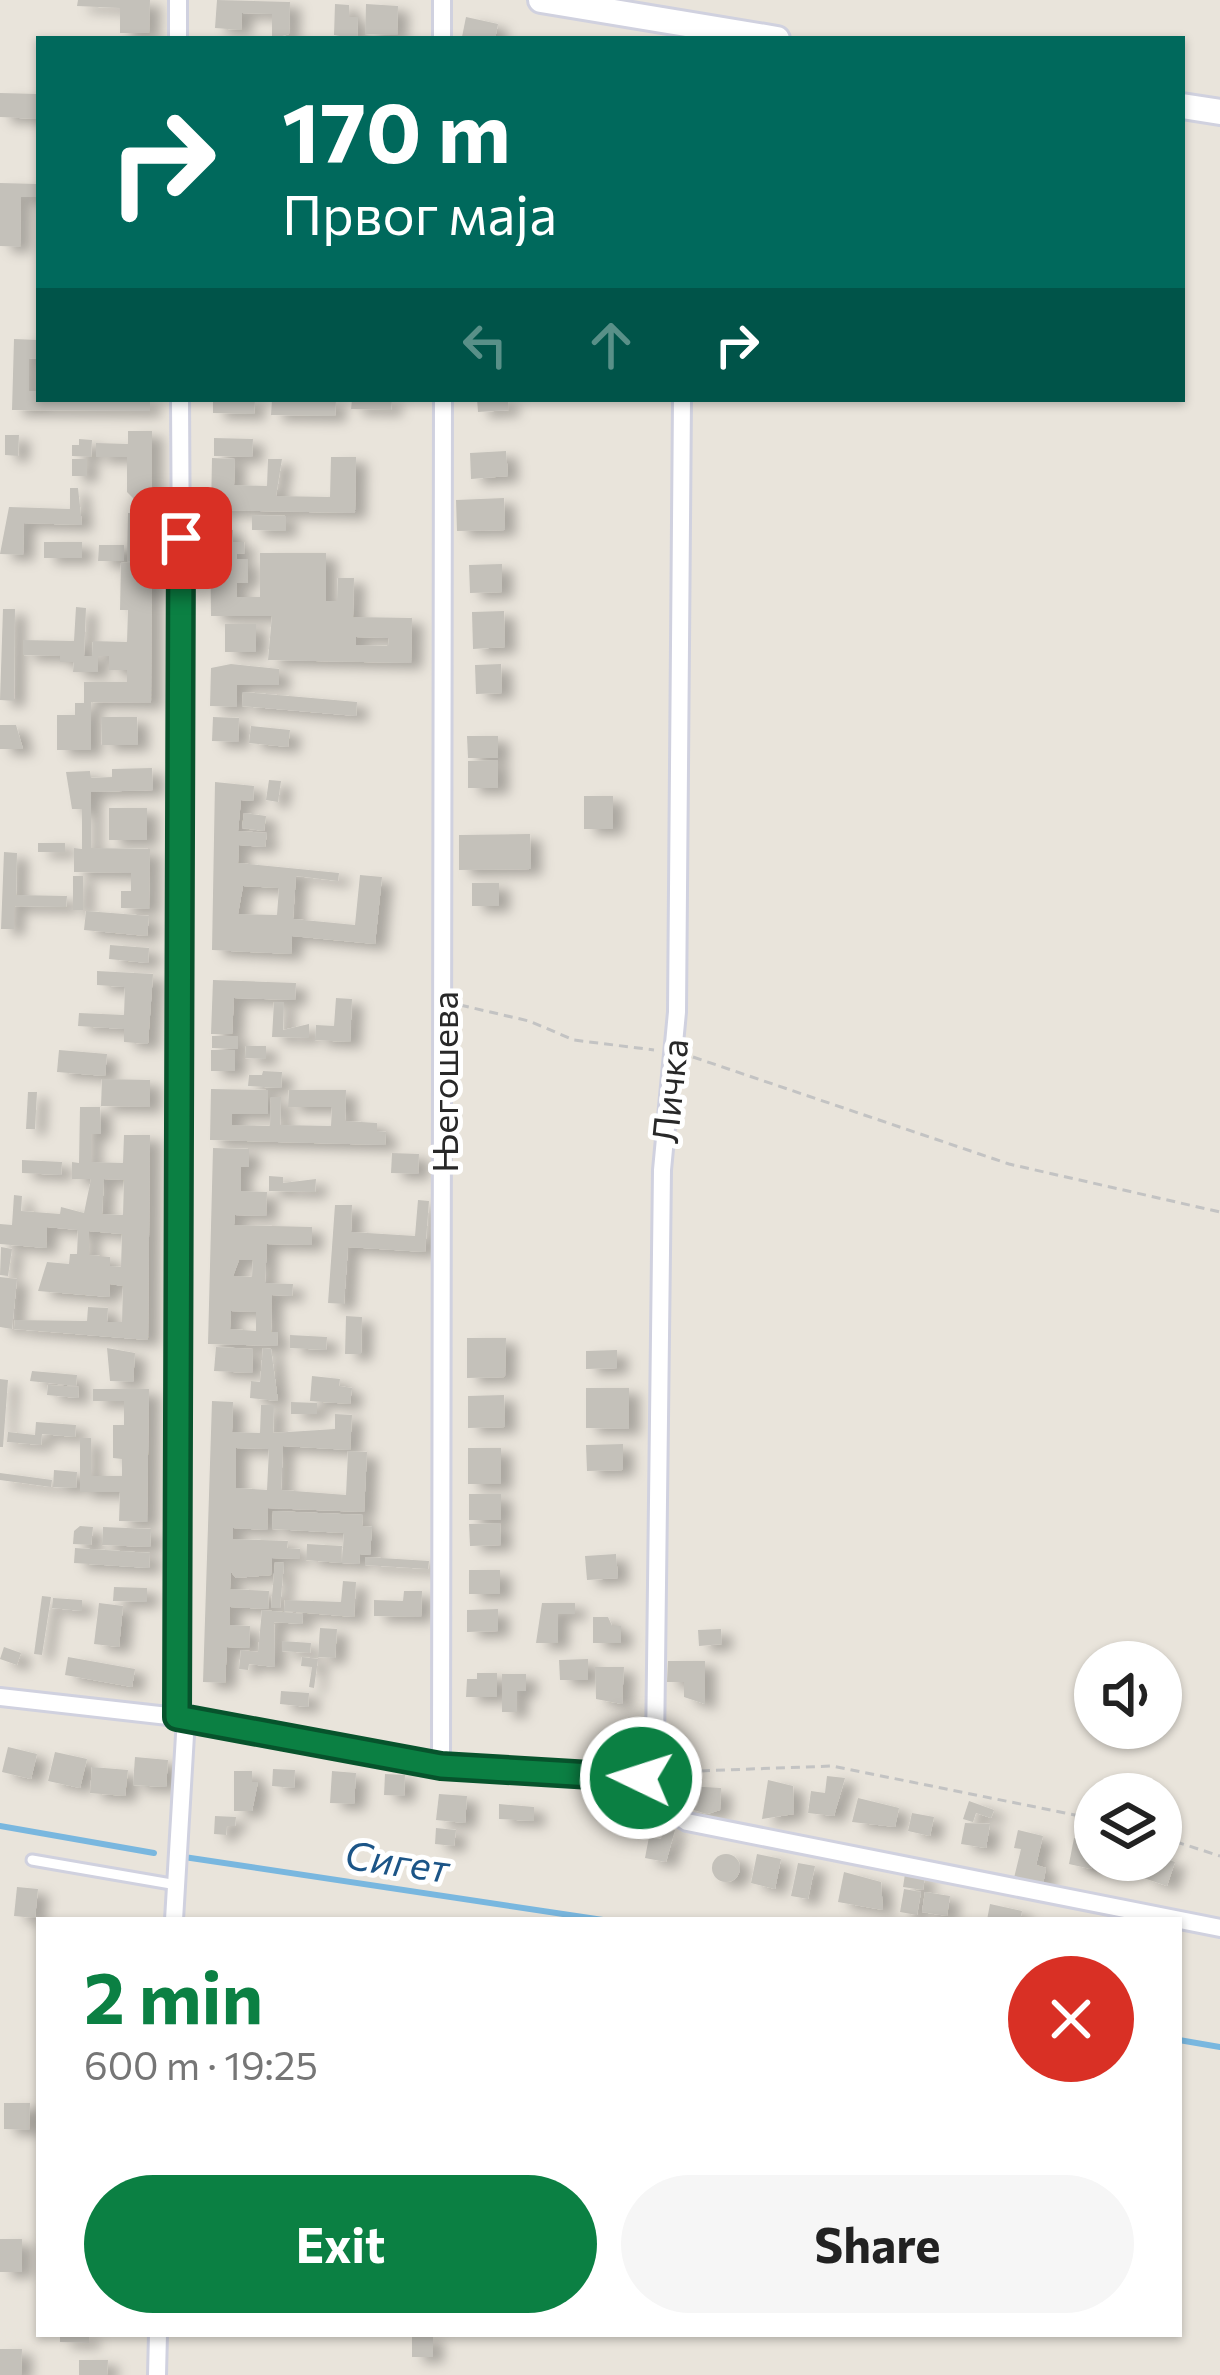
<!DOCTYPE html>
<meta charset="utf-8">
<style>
body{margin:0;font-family:Commissioner,sans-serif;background:#f6f6f6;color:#222;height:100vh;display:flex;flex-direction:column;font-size:45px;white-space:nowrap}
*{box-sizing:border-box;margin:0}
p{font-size:39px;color:#767676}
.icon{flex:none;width:66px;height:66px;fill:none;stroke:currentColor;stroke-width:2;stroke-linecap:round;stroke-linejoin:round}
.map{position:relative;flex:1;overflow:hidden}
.drawer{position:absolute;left:36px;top:1917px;width:1146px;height:420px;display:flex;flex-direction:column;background:#fff;border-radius:0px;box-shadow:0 3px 9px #0004}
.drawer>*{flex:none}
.top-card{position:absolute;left:36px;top:36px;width:1149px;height:366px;border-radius:0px;box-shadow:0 3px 9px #0004;background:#00695c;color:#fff;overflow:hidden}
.buttons{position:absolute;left:1074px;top:1641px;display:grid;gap:24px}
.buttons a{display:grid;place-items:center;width:108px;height:108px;border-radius:50%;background:#fff;box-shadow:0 3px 9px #0004;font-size:60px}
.pin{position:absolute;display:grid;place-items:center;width:102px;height:102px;color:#fff;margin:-51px;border-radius:24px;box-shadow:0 6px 18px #0006}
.me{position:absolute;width:132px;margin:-66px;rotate:274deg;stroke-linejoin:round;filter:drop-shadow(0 0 9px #0008)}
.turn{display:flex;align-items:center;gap:42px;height:252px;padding:0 48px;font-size:54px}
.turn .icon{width:156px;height:156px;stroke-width:2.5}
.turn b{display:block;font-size:84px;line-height:102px}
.lanes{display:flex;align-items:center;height:114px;padding:0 48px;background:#0003;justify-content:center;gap:60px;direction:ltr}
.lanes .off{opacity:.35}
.round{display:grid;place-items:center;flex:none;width:126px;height:126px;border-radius:63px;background:#f6f6f6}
.overview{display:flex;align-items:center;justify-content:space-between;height:204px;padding:0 48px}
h1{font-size:72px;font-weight:700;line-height:90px;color:#0b8043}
.cta{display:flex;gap:24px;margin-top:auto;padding:24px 48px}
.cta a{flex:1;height:138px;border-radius:72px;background:#0b8043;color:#fff;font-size:48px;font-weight:700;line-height:138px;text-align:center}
.cta a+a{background:#f6f6f6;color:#222}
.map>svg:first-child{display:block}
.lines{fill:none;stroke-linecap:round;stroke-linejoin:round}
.stream{stroke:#79b7df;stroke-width:6}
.building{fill:#c4c1ba;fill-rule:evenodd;filter:url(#shadow)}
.lane-casing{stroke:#d0d1df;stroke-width:15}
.street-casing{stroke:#d0d1df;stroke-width:22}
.secondary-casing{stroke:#d0d1df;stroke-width:30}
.path{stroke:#c3c3c3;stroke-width:3;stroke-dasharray:9 6;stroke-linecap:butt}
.lane{stroke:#fff;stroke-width:9}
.street{stroke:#fff;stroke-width:16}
.secondary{stroke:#fff;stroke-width:24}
.route-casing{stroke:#07532c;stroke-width:30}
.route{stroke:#0b8043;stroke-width:21}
.labels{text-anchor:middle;stroke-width:10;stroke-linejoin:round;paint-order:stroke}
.street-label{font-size:36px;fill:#282828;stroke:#fff}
.water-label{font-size:39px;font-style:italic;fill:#1c5587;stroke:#fff}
</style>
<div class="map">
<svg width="1220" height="2375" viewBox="0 0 1220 2375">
<defs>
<filter id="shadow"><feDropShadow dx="11" dy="6" stdDeviation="6" flood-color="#0004"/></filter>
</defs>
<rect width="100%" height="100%" fill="#e9e4db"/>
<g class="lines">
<g class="stream">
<polyline points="0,1826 154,1853"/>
<polyline points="184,1857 603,1920"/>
<polyline points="1179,2040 1220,2047"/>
</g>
</g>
<g class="building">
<polygon points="78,0 150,0 149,33 120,33 120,8 77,6"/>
<polygon points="217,0 290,2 289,34 272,39 272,14 242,13 241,30 215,28"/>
<polygon points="335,4 349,5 349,17 358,17 357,39 334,35"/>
<polygon points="366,4 398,6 397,35 365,34"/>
<polygon points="466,17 498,24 495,39 462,37"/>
<polygon points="0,93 39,94 39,119 0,117"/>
<polygon points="0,183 39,184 39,197 21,197 20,247 0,246"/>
<polygon points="14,339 39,340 39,359 29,358 29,391 39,391 39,399 150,399 150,411 12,410"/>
<polygon points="213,399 255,399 254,414 213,413"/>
<polygon points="272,399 336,400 335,416 271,415"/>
<polygon points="352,399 392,399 391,410 351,409"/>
<polygon points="477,399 508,399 509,410 478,412"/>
<polygon points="128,431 152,431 151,703 91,702 91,750 57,750 57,715 75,715 75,703 84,703 84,682 127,682 127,670 109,670 109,656 98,656 98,672 73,672 74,662 60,662 60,656 23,655 23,640 74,641 76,607 86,608 84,656 92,656 93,641 127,642 128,610 120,610 121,563 136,562 127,561 128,513 136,513 136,501 127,492 127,457 96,457 96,443 128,444"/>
<polygon points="5,435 19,435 18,456 5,455"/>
<polygon points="214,438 253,439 252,457 214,456"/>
<polygon points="79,439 92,440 91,457 72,456 72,445 79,445"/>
<polygon points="506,451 508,476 471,479 470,453"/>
<polygon points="331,457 356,457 355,513 211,510 212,458 235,459 234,485 267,486 268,459 282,459 276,496 330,497"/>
<rect x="72" y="459" width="15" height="17"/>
<polygon points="70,488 78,488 82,525 24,523 23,555 0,554 9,507 70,509"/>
<polygon points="504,498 505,530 457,531 456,500"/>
<polygon points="252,515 286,516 286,531 252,530"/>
<path d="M233,530V542H244L245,553L237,554V559H248V583H237V597H260V553H326V601H337L338,578H354L353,617L412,618L411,663L268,660L272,616H211L210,531ZM356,637L389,638L388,646L356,645Z"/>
<rect x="44" y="542" width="38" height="16"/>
<polygon points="99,545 124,545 124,561 98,561"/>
<polygon points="502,564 502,592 470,593 469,565"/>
<polygon points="3,609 15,609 14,701 0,700"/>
<polygon points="504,611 505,647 473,649 472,612"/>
<rect x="225" y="624" width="31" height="28"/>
<polygon points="231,664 279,669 279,685 237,685 237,707 210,706 211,668"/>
<polygon points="501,664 502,693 476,694 475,665"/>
<polygon points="243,692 357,702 356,716 242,706"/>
<polygon points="101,717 137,717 138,745 102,745"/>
<polygon points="213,717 239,718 238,742 212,741"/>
<polygon points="0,725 16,725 23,749 0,749"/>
<polygon points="251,726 290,730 288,747 249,743"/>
<polygon points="467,736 498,736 498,758 468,758"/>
<polygon points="498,760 498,788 468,788 468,761"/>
<polygon points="152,768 153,790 91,792 91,848 150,849 149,909 121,908 121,891 131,891 131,873 74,872 74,848 82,849 82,809 72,809 66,772 90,771 91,778 112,777 112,769"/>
<polygon points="269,780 281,781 278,802 266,800"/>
<path d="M215,782L254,786L253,801L241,800L238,831L267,833L265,847L239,845L238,863L339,873L338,881L296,876L293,919L355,925L360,875L382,877L375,944L292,936L291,954L212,950ZM243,886L279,888L277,915L238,914Z"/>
<rect x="584" y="796" width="29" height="33"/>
<rect x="109" y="808" width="38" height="32"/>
<polygon points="244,813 266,816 264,831 242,828"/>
<polygon points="530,834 531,869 459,870 459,835"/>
<rect x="38" y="843" width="27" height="9"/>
<polygon points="4,852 17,853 16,895 67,896 66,907 14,906 14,929 1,929"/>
<rect x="73" y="876" width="10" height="34"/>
<rect x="472" y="883" width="27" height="23"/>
<polygon points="86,911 149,916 147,936 84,930"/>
<polygon points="110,945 149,948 148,963 109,959"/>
<polygon points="97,971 153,974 148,1044 124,1042 124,1029 78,1026 79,1013 124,1015 125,987 97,985"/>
<polygon points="213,980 296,983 295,1000 234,998 232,1034 211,1034"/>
<polygon points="336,998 352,999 350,1042 315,1040 316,1025 334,1026"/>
<polygon points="274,1002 284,1002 283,1030 309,1024 309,1038 272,1037"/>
<polygon points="212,1036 238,1036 238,1049 212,1048"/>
<polygon points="246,1046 266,1046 266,1059 245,1058"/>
<polygon points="59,1050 107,1054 105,1076 57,1072"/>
<rect x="211" y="1050" width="24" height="21"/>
<polygon points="263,1071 282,1072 281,1088 248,1086 249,1075 262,1075"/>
<polygon points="102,1079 150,1080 150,1107 101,1106"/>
<polygon points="211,1089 268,1090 268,1114 232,1114 232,1125 270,1126 271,1097 281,1097 280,1125 331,1126 332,1107 288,1107 289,1090 346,1090 345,1121 377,1123 377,1131 386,1132 385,1145 210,1140"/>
<polygon points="28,1092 37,1092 35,1129 26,1129"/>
<path d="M80,1107H100L101,1134H91V1162L123,1163L124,1135H150L148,1340L14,1329L15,1320L87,1321L88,1307L108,1308L107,1322H122L123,1286L110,1284L109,1297L38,1291L47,1262L69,1264L70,1254H77L78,1230L47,1227L46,1248L0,1244V1224L12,1225L14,1195L22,1196L21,1211L60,1214L61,1207L84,1213L91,1179H72V1162L79,1163ZM104,1179L124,1180L123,1215L102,1214ZM89,1231L122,1234L121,1267L110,1266V1257L89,1255Z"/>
<path d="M213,1148L249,1149V1167H241V1191L267,1192L266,1216L235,1215L234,1225L312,1227V1245L267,1244L265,1283L293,1284L292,1296L272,1295L271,1332H278L277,1346L208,1344ZM239,1260H253L252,1277L233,1276ZM231,1311L256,1312V1331L230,1329Z"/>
<polygon points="392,1153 419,1154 418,1174 391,1173"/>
<polygon points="22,1160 62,1162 61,1175 22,1173"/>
<polygon points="269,1176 283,1177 283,1183 316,1179 315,1192 269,1191"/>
<polygon points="418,1200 429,1201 425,1252 348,1247 344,1304 328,1303 335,1205 352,1205 351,1232 415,1236"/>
<polygon points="1,1247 12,1249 8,1276 0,1275"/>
<polygon points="0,1277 17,1279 12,1329 0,1327"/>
<polygon points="346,1316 362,1317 361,1354 345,1354"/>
<polygon points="290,1335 327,1337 326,1350 290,1348"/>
<polygon points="467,1338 506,1338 505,1377 467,1378"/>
<polygon points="216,1347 253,1349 252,1373 214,1371"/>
<polygon points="107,1348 135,1353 133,1382 110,1381"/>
<polygon points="263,1348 271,1349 278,1401 250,1398 251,1381 260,1382"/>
<polygon points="617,1350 617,1368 586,1369 586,1351"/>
<polygon points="32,1371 77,1375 76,1386 30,1381"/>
<polygon points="312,1376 340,1379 339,1386 352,1388 350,1404 310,1401"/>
<polygon points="0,1379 8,1380 3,1447 0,1447"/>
<polygon points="48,1385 79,1387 78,1398 47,1395"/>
<polygon points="586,1388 629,1388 629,1429 586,1428"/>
<polygon points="93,1389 149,1389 147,1522 119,1521 120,1492 80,1492 80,1438 91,1438 91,1476 122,1476 122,1459 113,1458 113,1425 124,1425 124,1401 93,1401"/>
<polygon points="504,1395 505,1427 468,1428 468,1396"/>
<path d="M212,1401L233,1402L232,1432L260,1433L261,1405H274L273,1433L335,1429V1414L352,1415L350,1450L283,1446L281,1490L346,1495L348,1451L367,1452L364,1512L268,1508L267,1530L233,1528V1539L288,1541L287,1548L300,1549V1559L272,1558L271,1575L236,1578L231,1572L230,1589L269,1591L268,1609L230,1607V1625L250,1626L249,1648L227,1647L225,1683L203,1682ZM236,1448L269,1449L267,1490L236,1488Z"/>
<polygon points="291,1402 317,1403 317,1414 291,1414"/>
<polygon points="36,1422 76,1425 75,1437 42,1434 41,1445 7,1442 8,1432 35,1435"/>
<polygon points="623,1444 623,1470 587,1471 586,1445"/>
<rect x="468" y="1448" width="33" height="36"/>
<polygon points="54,1470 77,1472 76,1488 53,1487"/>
<polygon points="0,1473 52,1480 51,1487 0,1480"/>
<rect x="469" y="1494" width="32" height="26"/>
<polygon points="273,1511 363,1515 362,1526 372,1527 370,1555 360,1554 359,1564 342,1563 344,1533 272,1529"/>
<polygon points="500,1523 501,1545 470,1546 469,1524"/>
<polygon points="80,1526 93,1527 91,1545 73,1544 74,1531"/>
<polygon points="103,1527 151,1529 150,1547 102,1545"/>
<polygon points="307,1544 342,1546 341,1563 306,1560"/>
<polygon points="75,1548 150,1553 149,1568 74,1563"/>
<polygon points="616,1554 618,1578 587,1580 585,1556"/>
<polygon points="365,1557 429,1561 428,1569 365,1565"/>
<polygon points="275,1562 284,1563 280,1608 271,1608"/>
<rect x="469" y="1570" width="31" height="24"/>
<polygon points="343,1581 356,1582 354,1617 284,1611 285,1600 341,1602"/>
<polygon points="114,1587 147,1588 147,1602 113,1601"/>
<polygon points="404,1591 422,1591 421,1617 374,1616 374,1600 403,1601"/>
<polygon points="42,1596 51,1597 42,1655 34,1654"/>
<polygon points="53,1598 82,1600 82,1611 52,1608"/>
<polygon points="99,1603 123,1606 119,1647 94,1644"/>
<polygon points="542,1603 575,1603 575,1614 558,1614 558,1643 536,1643"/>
<polygon points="498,1609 498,1631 467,1632 467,1610"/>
<polygon points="262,1610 303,1614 302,1624 274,1622 275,1667 249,1664 248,1670 239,1669 241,1650 258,1652"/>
<polygon points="593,1617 608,1617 612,1626 621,1626 621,1643 593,1643"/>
<polygon points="320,1628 337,1629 335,1658 318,1657"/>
<polygon points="721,1629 722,1644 699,1646 698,1630"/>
<polygon points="282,1641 311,1643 310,1653 282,1651"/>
<polygon points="4,1647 21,1653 17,1665 0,1659"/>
<polygon points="68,1657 135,1669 132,1687 65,1675"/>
<polygon points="302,1657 318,1659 314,1688 309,1687 312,1667 301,1666"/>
<polygon points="588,1659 588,1680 560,1680 559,1660"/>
<polygon points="668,1661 705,1661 705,1704 684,1697 684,1682 667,1682"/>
<polygon points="595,1667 624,1667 622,1704 596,1699"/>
<polygon points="477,1673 497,1673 497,1697 466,1697 467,1679 477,1679"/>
<polygon points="502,1674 526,1674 526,1691 517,1691 517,1712 502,1712"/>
<polygon points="281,1691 309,1693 308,1707 280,1704"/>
<polygon points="8,1747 37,1754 31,1779 2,1772"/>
<polygon points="55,1752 87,1759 80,1788 48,1781"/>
<polygon points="135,1757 168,1760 166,1787 133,1785"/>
<polygon points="92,1767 128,1770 125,1796 90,1793"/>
<polygon points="273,1769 295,1770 294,1788 272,1786"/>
<polygon points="234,1771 252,1771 252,1782 258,1782 252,1811 234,1811"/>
<polygon points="332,1771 356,1773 354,1804 330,1803"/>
<polygon points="385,1774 405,1775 404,1796 384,1795"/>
<polygon points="827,1776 845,1778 834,1816 808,1813 811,1791 825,1793"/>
<polygon points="768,1780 793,1786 794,1814 762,1819"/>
<polygon points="688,1786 721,1788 720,1810 707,1814 687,1808"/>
<polygon points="439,1794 467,1796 465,1823 436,1820"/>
<polygon points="858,1798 899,1808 895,1827 852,1822"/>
<polygon points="969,1801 994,1810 991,1818 976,1813 973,1822 963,1819"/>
<polygon points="499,1804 534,1807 534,1821 499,1819"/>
<polygon points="639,1811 656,1817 650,1833 634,1827"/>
<polygon points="912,1813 934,1817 930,1836 908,1831"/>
<polygon points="215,1816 236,1817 235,1826 227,1826 226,1835 214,1834"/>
<polygon points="965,1823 990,1824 986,1848 961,1844"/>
<polygon points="664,1827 675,1830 666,1862 645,1858 649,1837 661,1839"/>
<polygon points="436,1828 456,1830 454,1846 435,1844"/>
<polygon points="1018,1830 1043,1836 1036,1865 1046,1868 1043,1885 1014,1878 1021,1849 1014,1848"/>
<polygon points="1074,1838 1095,1843 1091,1869 1069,1864"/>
<polygon points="757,1854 781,1859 775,1889 751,1883"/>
<circle cx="726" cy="1868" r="14"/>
<polygon points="1161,1857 1175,1862 1167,1886 1141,1877 1147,1860"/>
<polygon points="798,1863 815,1866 808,1899 791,1896"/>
<polygon points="844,1872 881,1882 883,1910 838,1902"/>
<polygon points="905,1874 925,1876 923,1890 903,1887"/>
<polygon points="17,1887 38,1889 35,1918 14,1916"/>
<polygon points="904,1889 921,1892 917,1915 900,1912"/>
<polygon points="925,1892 950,1896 947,1916 922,1912"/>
<polygon points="990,1904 1022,1911 1020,1920 987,1920"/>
<polygon points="4,2103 30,2103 29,2130 4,2129"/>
<rect x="0" y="2239" width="22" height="33"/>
<polygon points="60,2334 89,2334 89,2343 60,2342"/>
<rect x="412" y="2336" width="21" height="21"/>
<polygon points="0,2349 22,2349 21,2375 0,2375"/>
<polygon points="79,2360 108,2360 107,2375 79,2375"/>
</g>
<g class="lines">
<g class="lane-casing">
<polyline id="lane" points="32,1860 177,1885"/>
</g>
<g class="street-casing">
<g id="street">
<polyline points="178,0 178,39"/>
<polyline points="442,0 442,39"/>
<polyline points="0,1697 177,1717 441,1765 641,1778"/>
<polyline points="177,1717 183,910 180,399"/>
<polyline points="441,1765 443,399"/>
<polyline points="641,1778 652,1766 655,1750 662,1170 677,1012 682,399"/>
<polyline points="641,1778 643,1793 687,1822 1220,1928"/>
<polyline points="174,1920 186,1718"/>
<polyline points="157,2375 158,2334"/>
</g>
</g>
<g class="secondary-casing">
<g id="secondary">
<polyline points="541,0 777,39"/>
<polyline points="1182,106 1220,112"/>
</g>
</g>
<g class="path">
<polyline points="460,1005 529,1021 574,1040 654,1050"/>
<polyline points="693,1057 1009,1164 1220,1212"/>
<polyline points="671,1772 832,1766 1095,1819"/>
<polyline points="1161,1837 1220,1856"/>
</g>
<use href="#lane" class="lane"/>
<use href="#street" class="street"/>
<use href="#secondary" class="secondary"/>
</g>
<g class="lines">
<g class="route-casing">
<polyline id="route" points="181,538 177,1717 441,1766 641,1778"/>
</g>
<use href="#route" class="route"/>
</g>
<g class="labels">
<g class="street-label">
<text transform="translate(445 1082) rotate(-90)" y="13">Његошева</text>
<text transform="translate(670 1091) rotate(-84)" y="13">Личка</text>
</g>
<g class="water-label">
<text transform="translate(397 1862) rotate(8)" y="14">Сигет</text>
</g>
</g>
</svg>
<div class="buttons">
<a><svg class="icon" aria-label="sound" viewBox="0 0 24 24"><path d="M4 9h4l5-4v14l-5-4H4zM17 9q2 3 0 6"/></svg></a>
<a><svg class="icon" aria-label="layers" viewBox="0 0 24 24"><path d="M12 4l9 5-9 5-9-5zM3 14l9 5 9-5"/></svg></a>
</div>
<div class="pin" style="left:181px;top:538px;background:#d93025"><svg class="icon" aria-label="arrive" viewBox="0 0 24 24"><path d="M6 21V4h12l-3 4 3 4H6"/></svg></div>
<svg class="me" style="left:641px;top:1778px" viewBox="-20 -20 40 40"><circle r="17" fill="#0b8043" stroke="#fff" stroke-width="3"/><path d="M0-11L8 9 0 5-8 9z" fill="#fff"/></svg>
<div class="top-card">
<div class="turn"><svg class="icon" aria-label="right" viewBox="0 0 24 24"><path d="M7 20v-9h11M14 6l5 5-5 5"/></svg><div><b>170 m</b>Првог маја</div></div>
<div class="lanes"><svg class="icon off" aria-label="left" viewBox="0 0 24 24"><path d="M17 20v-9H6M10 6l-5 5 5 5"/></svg><svg class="icon off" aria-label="ahead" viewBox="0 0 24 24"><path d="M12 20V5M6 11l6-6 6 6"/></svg><svg class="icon" aria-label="right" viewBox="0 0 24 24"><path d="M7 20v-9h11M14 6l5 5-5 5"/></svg></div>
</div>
<section class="drawer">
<div class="overview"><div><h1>2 min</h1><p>600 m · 19:25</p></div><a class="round" style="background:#d93025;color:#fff"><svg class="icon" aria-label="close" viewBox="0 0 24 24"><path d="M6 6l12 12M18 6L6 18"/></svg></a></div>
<div class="cta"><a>Exit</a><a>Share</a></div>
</section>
</div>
